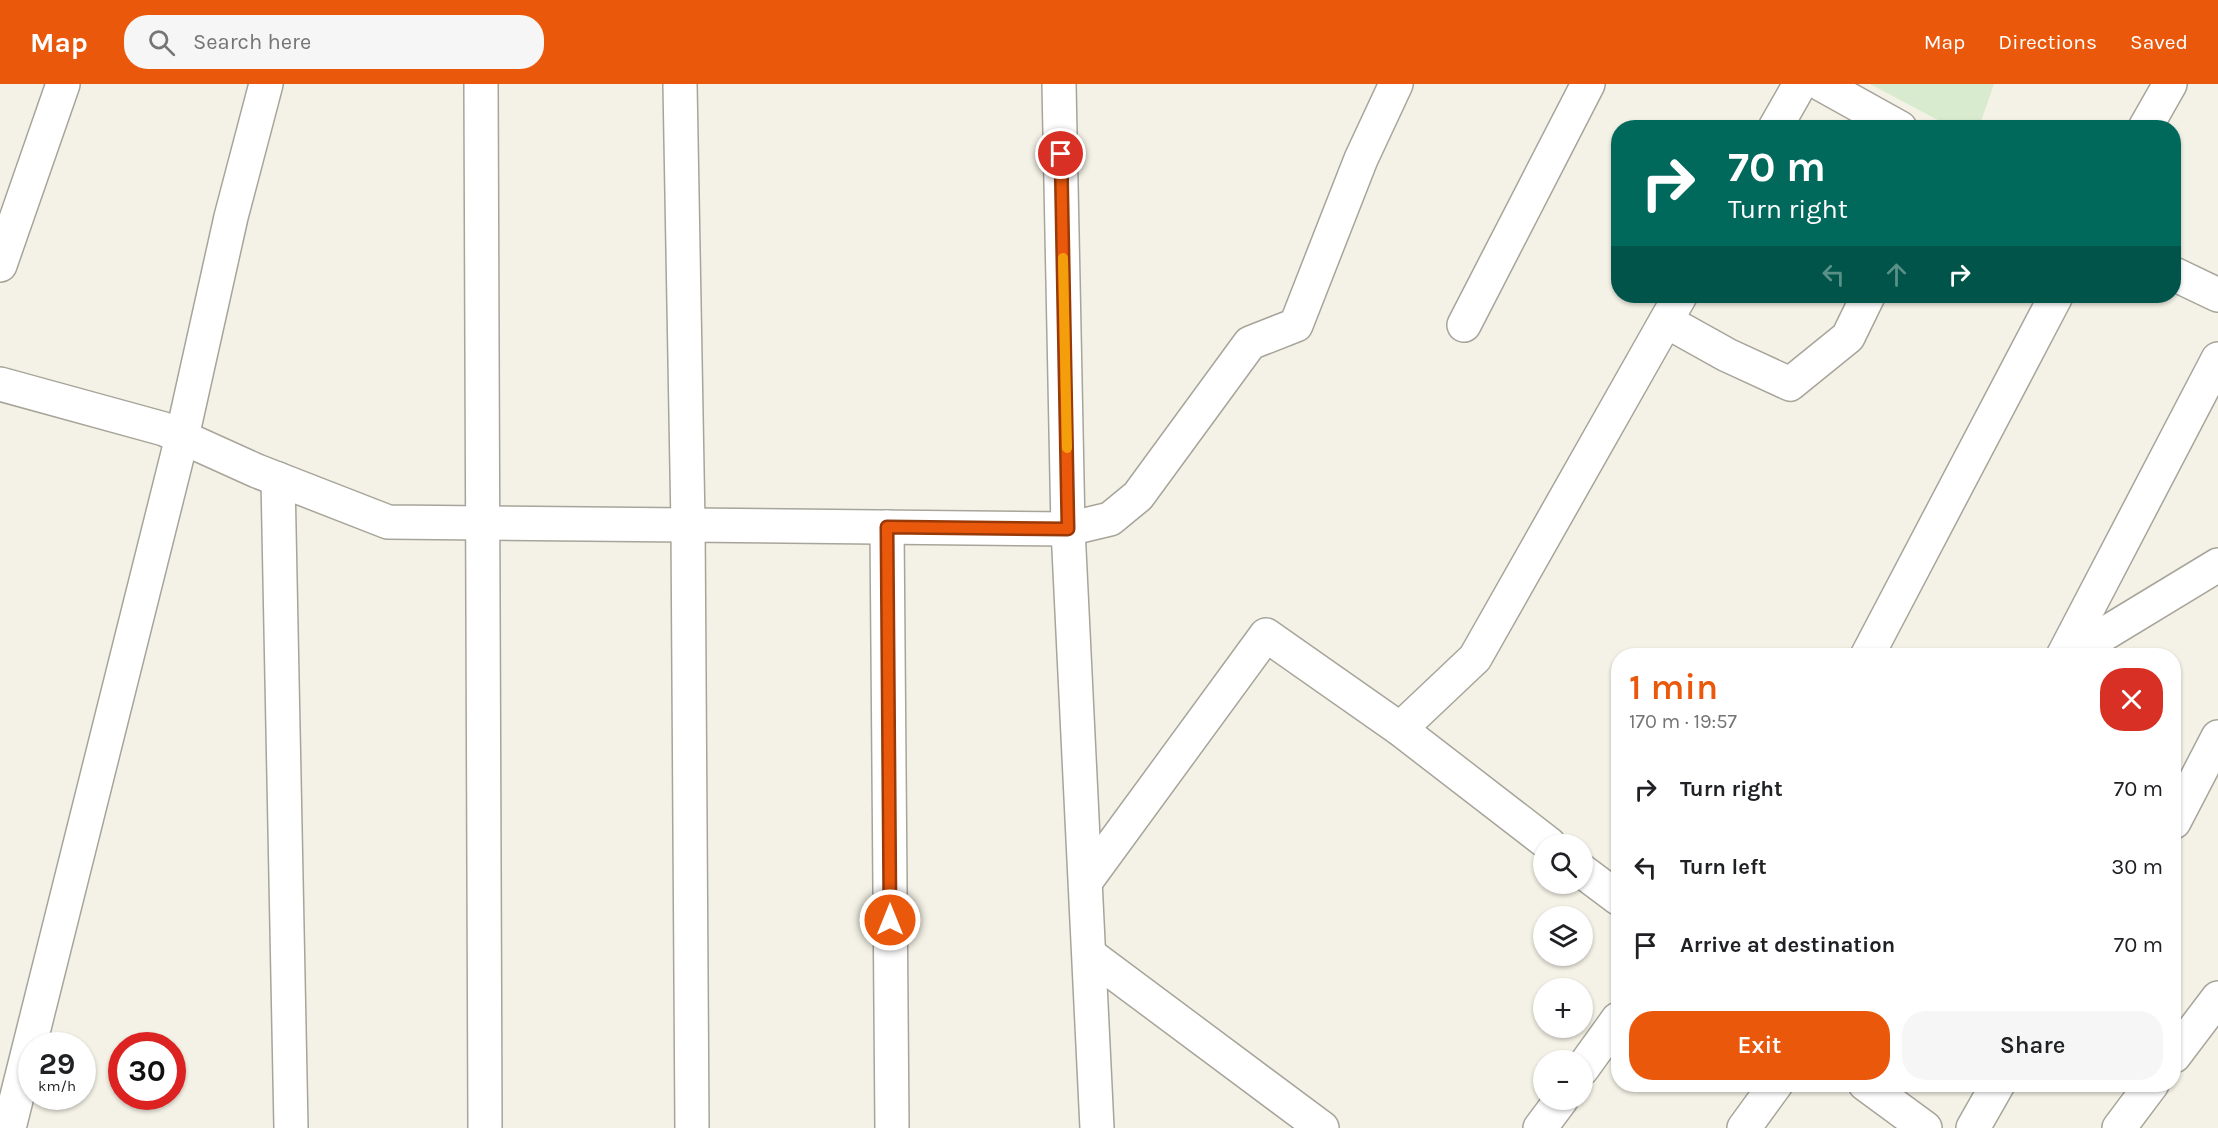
<!DOCTYPE html>
<meta charset="utf-8">
<style>
body{margin:0;font-family:Karla,sans-serif;background:#f6f6f6;color:#202124;height:100vh;display:flex;flex-direction:column;font-size:22px;white-space:nowrap}
*{box-sizing:border-box;margin:0}
p{font-size:20px;color:#757577}
.icon{flex:none;width:33px;height:33px;fill:none;stroke:currentColor;stroke-width:2;stroke-linecap:round;stroke-linejoin:round}
.map{position:relative;flex:1;overflow:hidden}
.details{position:absolute;left:1611px;top:564px;width:570px;height:444px;display:flex;flex-direction:column;background:#fff;border-radius:24px;box-shadow:0 2px 4px #0004}
.details>*{flex:none}
.banner{position:absolute;left:1611px;top:36px;width:570px;height:183px;border-radius:24px;box-shadow:0 2px 4px #0004;background:#00695c;color:#fff;overflow:hidden}
.fabs{position:absolute;left:1533px;top:750px;display:grid;gap:12px}
.fabs a{display:grid;place-items:center;width:60px;height:60px;border-radius:50%;background:#fff;box-shadow:0 2px 4px #0004;font-size:30px}
.speed{position:absolute;left:18px;top:948px;display:flex;gap:12px;font-size:30px;font-weight:700;text-align:center}
.speed>*{display:grid;place-content:center;width:78px;height:78px;border-radius:50%;background:#fff;box-shadow:0 2px 4px #0004;line-height:1}
.speed small{font-size:15px;font-weight:400}
.speed .limit{border:9px solid #d22;background:#fff;color:#111}
.pin{position:absolute;display:grid;place-items:center;width:51px;height:51px;color:#fff;margin:-26px;border:3px solid #fff;border-radius:50%;box-shadow:0 2px 6px #0007}
.me{position:absolute;width:66px;margin:-33px;rotate:0deg;stroke-linejoin:round;filter:drop-shadow(0 0 4px #0008)}
.turn{display:flex;align-items:center;gap:21px;height:126px;padding:0 18px;font-size:27px}
.turn .icon{width:78px;height:78px;stroke-width:2.5}
.turn b{display:block;font-size:42px;line-height:51px}
.lanes{display:flex;align-items:center;height:57px;padding:0 18px;background:#0003;justify-content:center;gap:30px;direction:ltr}
.lanes .off{opacity:.35}
.round{display:grid;place-items:center;flex:none;width:63px;height:63px;border-radius:24px;background:#f6f6f6}
.headline{display:flex;align-items:center;justify-content:space-between;height:102px;padding:0 18px}
h1{font-size:36px;font-weight:600;line-height:45px;color:#ea580c}
.action{display:flex;gap:12px;margin-top:auto;padding:12px 18px}
.action a{flex:1;height:69px;border-radius:24px;background:#ea580c;color:#fff;font-size:24px;font-weight:600;line-height:69px;text-align:center}
.action a+a{background:#f6f6f6;color:#202124}
ul{padding:0;list-style:none}
li{display:flex;align-items:center;gap:18px;height:78px;padding:0 18px}
li div{flex:1}
li b{display:block;font-size:22px}
li em{font-style:normal}
header{display:flex;align-items:center;gap:36px;box-sizing:border-box;height:84px;padding:0 30px;background:#ea580c;color:#fff}
header strong{font-size:28px}
nav{display:flex;gap:33px;margin-inline-start:auto;font-size:21px}
.search{width:420px;height:54px;background:#f6f6f6;display:flex;align-items:center;gap:15px;box-sizing:border-box;padding:0 21px;border-radius:24px;color:#757577;font-size:22px}
.map>svg:first-child{display:block}
.green{fill:#d8ebce}
.lines{fill:none;stroke-linecap:round;stroke-linejoin:round}
.minor-casing{stroke:#a7a49a;stroke-width:36}
.minor{stroke:#fff;stroke-width:33}
.route-casing{stroke:#983908;stroke-width:15}
.route{stroke:#ea580c;stroke-width:10}
.slow{stroke:#f59e0b;stroke-width:10}
</style>
<header>
<strong>Map</strong>
<div class="search"><svg class="icon" aria-label="search" viewBox="0 0 24 24"><circle cx="10" cy="10" r="6"/><path d="M15 15l6 6"/></svg>Search here</div>
<nav><a>Map</a><a>Directions</a><a>Saved</a></nav>
</header>
<div class="map">
<svg width="2218" height="1044" viewBox="0 0 2218 1044">
<rect width="100%" height="100%" fill="#f4f2e6"/>
<polygon class="green" points="1870,0 1994,0 1979,43 1951,43"/>
<g class="lines">
<g class="minor-casing">
<g id="minor">
<polyline points="481,0 485,1044"/>
<polyline points="680,0 688,441 692,1044"/>
<polyline points="1059,0 1068,445 1097,1044"/>
<polyline points="1821,0 1900,44"/>
<polyline points="1775,44 1800,0"/>
<polyline points="2145,44 2170,0"/>
<polyline points="0,181 63,0"/>
<polyline points="2174,190 2218,211"/>
<polyline points="1666,237 1727,271 1790,300 1848,253 1868,212"/>
<polyline points="1464,241 1588,0"/>
<polyline points="0,300 164,345 257,387 388,438 1068,445 1110,435 1138,412 1250,259 1296,241 1361,75 1396,0"/>
<polyline points="278,395 291,1044"/>
<polyline points="887,443 892,1044"/>
<polyline points="1867,572 2056,212"/>
<polyline points="2063,572 2218,275"/>
<polyline points="2068,572 2218,481"/>
<polyline points="1400,645 1475,574 1680,212"/>
<polyline points="2174,738 2218,653"/>
<polyline points="1582,787 1618,814"/>
<polyline points="1086,797 1266,551 1400,645 1549,760"/>
<polyline points="1090,871 1322,1044"/>
<polyline points="2174,972 2218,914"/>
<polyline points="1582,985 1618,935"/>
<polyline points="1865,1000 1925,1044"/>
<polyline points="10,1040 182,353 231,133 266,0"/>
<polyline points="1540,1044 1561,1016"/>
<polyline points="1744,1044 1776,1000"/>
<polyline points="1973,1044 1998,1000"/>
<polyline points="2119,1044 2152,1000"/>
</g>
</g>
<use href="#minor" class="minor"/>
</g>
<g class="lines">
<g class="route-casing">
<polyline id="route" points="890,836 887,443 1068,445 1061,70"/>
</g>
<use href="#route" class="route"/>
<polyline class="slow" points="1063,174 1067,364"/>
</g>
</svg>
<div class="fabs">
<a><svg class="icon" aria-label="search" viewBox="0 0 24 24"><circle cx="10" cy="10" r="6"/><path d="M15 15l6 6"/></svg></a>
<a><svg class="icon" aria-label="layers" viewBox="0 0 24 24"><path d="M12 4l9 5-9 5-9-5zM3 14l9 5 9-5"/></svg></a>
<a>+</a>
<a>−</a>
</div>
<div class="speed"><div>29<small>km/h</small></div><div class="limit">30</div></div>
<div class="pin" style="left:1061px;top:70px;background:#d93025"><svg class="icon" aria-label="arrive" viewBox="0 0 24 24"><path d="M6 21V4h12l-3 4 3 4H6"/></svg></div>
<svg class="me" style="left:890px;top:836px" viewBox="-20 -20 40 40"><circle r="17" fill="#ea580c" stroke="#fff" stroke-width="3"/><path d="M0-11L8 9 0 5-8 9z" fill="#fff"/></svg>
<div class="banner">
<div class="turn"><svg class="icon" aria-label="right" viewBox="0 0 24 24"><path d="M7 20v-9h11M14 6l5 5-5 5"/></svg><div><b>70 m</b>Turn right</div></div>
<div class="lanes"><svg class="icon off" aria-label="left" viewBox="0 0 24 24"><path d="M17 20v-9H6M10 6l-5 5 5 5"/></svg><svg class="icon off" aria-label="ahead" viewBox="0 0 24 24"><path d="M12 20V5M6 11l6-6 6 6"/></svg><svg class="icon" aria-label="right" viewBox="0 0 24 24"><path d="M7 20v-9h11M14 6l5 5-5 5"/></svg></div>
</div>
<section class="details">
<div class="headline"><div><h1>1 min</h1><p>170 m · 19:57</p></div><a class="round" style="background:#d93025;color:#fff"><svg class="icon" aria-label="close" viewBox="0 0 24 24"><path d="M6 6l12 12M18 6L6 18"/></svg></a></div>
<ul>
<li><svg class="icon" aria-label="right" viewBox="0 0 24 24"><path d="M7 20v-9h11M14 6l5 5-5 5"/></svg><div><b>Turn right</b></div><em>70 m</em></li>
<li><svg class="icon" aria-label="left" viewBox="0 0 24 24"><path d="M17 20v-9H6M10 6l-5 5 5 5"/></svg><div><b>Turn left</b></div><em>30 m</em></li>
<li><svg class="icon" aria-label="arrive" viewBox="0 0 24 24"><path d="M6 21V4h12l-3 4 3 4H6"/></svg><div><b>Arrive at destination</b></div><em>70 m</em></li>
</ul>
<div class="action"><a>Exit</a><a>Share</a></div>
</section>
</div>
